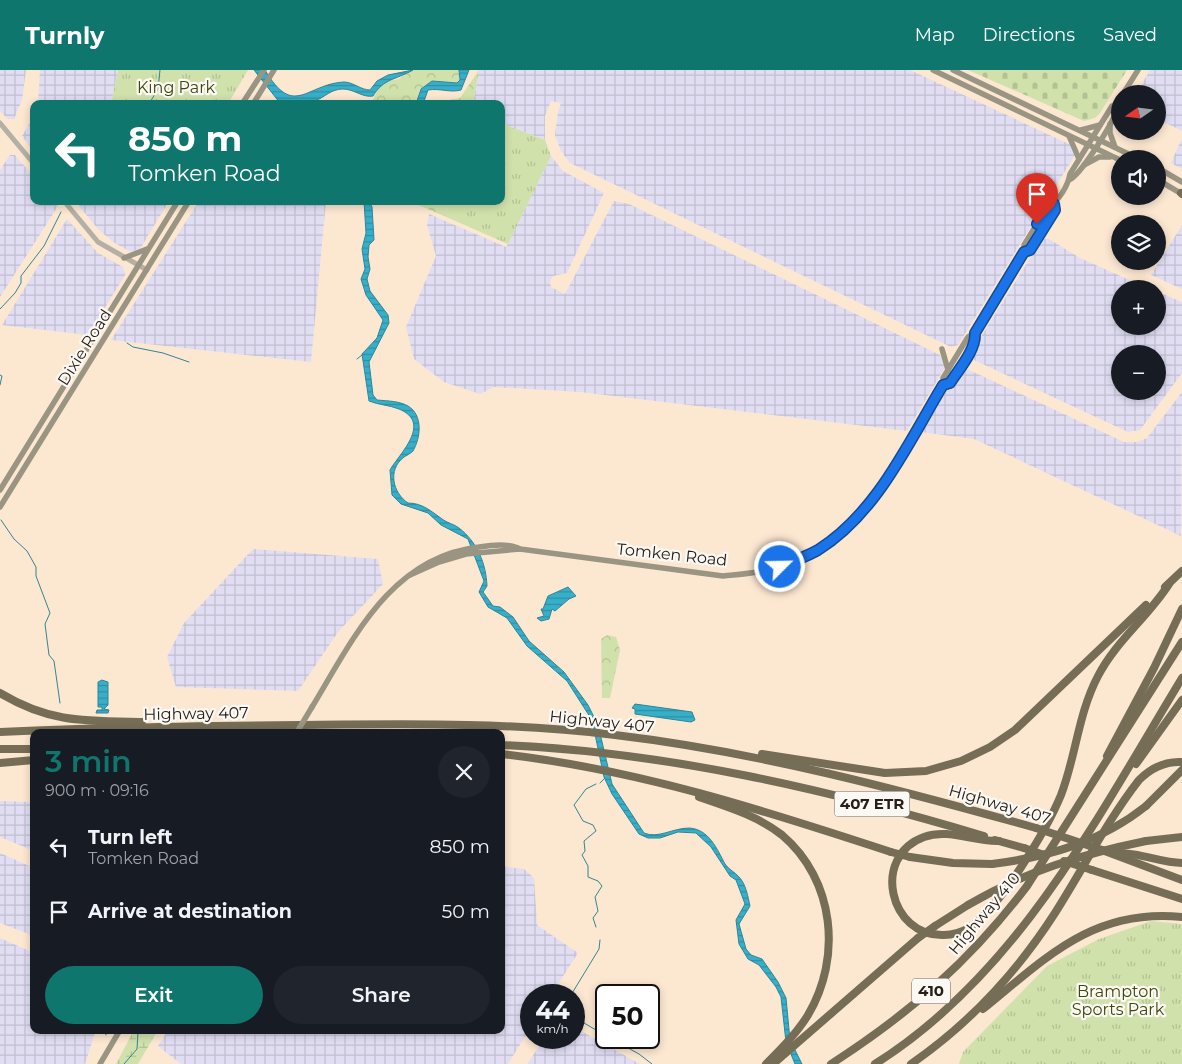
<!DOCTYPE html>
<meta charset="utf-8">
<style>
body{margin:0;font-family:Montserrat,sans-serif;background:#20242c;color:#f1f3f6;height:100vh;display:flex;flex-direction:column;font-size:19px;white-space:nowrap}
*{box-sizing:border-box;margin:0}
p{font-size:16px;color:#9ea1a6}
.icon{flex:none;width:28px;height:28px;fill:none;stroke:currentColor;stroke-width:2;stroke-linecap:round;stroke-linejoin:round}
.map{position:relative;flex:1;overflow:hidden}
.drawer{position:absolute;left:30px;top:659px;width:475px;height:305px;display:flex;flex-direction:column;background:#171b24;border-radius:10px;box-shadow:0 2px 8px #0003}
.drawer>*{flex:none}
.guide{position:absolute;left:30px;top:30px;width:475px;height:105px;border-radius:10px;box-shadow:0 2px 8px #0003;background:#0f766e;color:#fff;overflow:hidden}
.needle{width:32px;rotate:256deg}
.fabs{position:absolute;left:1111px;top:15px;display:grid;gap:10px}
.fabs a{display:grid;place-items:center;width:55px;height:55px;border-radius:50%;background:#171b24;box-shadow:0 2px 8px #0003;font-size:25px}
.speed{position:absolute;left:520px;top:914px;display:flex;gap:10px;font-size:25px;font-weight:700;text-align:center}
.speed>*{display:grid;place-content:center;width:65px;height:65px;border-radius:50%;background:#171b24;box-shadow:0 2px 8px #0003;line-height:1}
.speed small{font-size:12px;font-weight:400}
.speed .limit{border:2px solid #111;border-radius:8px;background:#fff;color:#111}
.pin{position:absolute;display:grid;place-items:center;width:42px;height:42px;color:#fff;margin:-51px -21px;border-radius:50% 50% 50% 0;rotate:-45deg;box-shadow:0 0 5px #0007}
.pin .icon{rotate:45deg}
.me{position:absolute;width:55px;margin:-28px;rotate:67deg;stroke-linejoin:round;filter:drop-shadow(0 0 4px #0008)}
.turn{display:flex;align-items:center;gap:18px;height:105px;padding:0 15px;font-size:22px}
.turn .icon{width:65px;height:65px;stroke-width:2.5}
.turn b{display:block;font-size:35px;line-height:42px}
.round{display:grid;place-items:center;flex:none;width:52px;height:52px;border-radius:26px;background:#20242c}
.head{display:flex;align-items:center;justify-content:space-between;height:85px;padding:0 15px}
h1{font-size:30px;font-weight:600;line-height:38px;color:#0f766e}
.primary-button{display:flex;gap:10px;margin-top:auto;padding:10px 15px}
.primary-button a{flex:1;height:58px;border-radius:30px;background:#0f766e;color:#fff;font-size:20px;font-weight:600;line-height:58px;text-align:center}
.primary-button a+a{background:#20242c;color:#f1f3f6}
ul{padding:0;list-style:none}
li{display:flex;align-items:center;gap:15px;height:65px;padding:0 15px}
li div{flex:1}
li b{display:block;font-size:19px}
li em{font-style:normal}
header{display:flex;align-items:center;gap:30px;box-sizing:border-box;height:70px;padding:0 25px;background:#0f766e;color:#fff}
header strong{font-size:24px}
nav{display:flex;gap:28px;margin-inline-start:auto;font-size:18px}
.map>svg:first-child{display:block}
.industrial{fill:url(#industrial-grid);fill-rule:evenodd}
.forest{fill:url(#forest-crowns)}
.wetland{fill:url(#wetland-marsh)}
.cemetery{fill:url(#cemetery-stones)}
.park{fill:url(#park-tufts)}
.water{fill:url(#water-rules);stroke:#328595}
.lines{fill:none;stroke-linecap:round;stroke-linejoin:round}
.stream{stroke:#328595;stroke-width:1}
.tertiary{stroke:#b5b0a5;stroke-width:5}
.secondary{stroke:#9a9483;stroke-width:5.5}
.motorway{stroke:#766d56;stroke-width:8}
.secondary-bridge{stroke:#9a9483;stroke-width:5.5}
.motorway-bridge{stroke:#766d56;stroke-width:8}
.route-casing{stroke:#114b97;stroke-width:12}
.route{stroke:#1a73e8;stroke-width:9}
.labels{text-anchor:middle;stroke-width:4.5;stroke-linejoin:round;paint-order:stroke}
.shield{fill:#fcf8f3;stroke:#67615a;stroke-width:1}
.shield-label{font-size:15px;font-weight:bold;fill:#272018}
.park-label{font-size:16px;fill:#3b490c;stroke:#fcf8f3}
.street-label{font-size:16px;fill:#272018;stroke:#fcf8f3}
</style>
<header>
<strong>Turnly</strong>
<nav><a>Map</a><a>Directions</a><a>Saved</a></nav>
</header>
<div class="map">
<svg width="1182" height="994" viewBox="0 0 1182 994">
<defs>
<pattern id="industrial-grid" width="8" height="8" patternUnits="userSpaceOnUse" patternTransform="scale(1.25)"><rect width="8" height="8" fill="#e1def4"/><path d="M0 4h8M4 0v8" fill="none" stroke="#c1bed0"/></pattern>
<pattern id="forest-crowns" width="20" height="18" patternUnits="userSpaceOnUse" patternTransform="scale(1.25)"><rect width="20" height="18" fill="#d1e1ac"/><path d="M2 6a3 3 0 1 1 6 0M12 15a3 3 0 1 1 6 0" fill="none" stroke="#b3c193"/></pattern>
<pattern id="wetland-marsh" width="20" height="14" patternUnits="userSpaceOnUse" patternTransform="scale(1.25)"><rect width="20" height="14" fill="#d1e1ac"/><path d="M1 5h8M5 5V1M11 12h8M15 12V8" fill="none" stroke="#b3c193"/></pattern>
<pattern id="cemetery-stones" width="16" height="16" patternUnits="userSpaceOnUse" patternTransform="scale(1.25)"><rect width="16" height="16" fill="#d1e1ac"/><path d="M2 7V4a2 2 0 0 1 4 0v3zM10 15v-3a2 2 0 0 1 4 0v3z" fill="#b3c193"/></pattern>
<pattern id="park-tufts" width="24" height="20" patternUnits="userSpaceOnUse" patternTransform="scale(1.25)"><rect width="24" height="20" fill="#d1e1ac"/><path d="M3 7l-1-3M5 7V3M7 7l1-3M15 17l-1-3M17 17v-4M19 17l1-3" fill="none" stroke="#b3c193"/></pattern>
<pattern id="water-rules" width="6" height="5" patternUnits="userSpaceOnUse" patternTransform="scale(1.25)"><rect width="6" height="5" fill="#36b0ca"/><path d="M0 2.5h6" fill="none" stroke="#2e8fa3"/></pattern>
</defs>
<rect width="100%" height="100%" fill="#fce7d1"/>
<g class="industrial">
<polygon points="0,0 26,0 22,30 14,49 8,49 0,41"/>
<polygon points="40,0 118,0 111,34 38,34"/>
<polygon points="479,0 910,0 1071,75 1075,85 958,275 951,277 570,93 561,81 555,65 558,42 561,33 551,31 545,46 545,70 501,53 501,34 473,34"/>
<polygon points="1150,0 1182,0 1182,61 1158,49 1158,24 1136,24"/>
<polygon points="34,46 34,81 22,66"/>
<polygon points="1182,68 1182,99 1171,93"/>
<polygon points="10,85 15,85 34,107 34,131 54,131 58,136 0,227 0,100"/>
<polygon points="551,86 563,101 604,123 567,203 553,206 550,211 551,217 565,224 614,131 629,134 940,285 944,292 944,299 907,361 580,322 494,317 480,324 444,312 414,289 406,257 436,186 427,155 429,144 506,177"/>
<polygon points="81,131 169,131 140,179 131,182 113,172 98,159 79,136"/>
<polygon points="199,131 326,131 311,292 111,270"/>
<polygon points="67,149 98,183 123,197 125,205 88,265 2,255"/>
<polygon points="1182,155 1182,219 1151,205"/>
<path d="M1042,169H1049L1080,188L1150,219H1120V256H1158V222L1182,232V303L1140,360L1128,362L974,290L972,281ZM1120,284H1158V321H1120Z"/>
<polygon points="965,298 1124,372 1137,372 1147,368 1182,322 1181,466 974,369 921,362 947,320"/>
<polygon points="253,479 378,489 383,514 338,562 298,621 176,617 167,587 184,553"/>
<polygon points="0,731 34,732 34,781 0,767"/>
<polygon points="0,783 34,798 34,866 0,853"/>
<polygon points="501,796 524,799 534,808 537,855 578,883 551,925 531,925 531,957 508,994 181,994 158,976 168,960 501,960"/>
<polygon points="0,868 34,883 34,960 96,960 85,994 0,994"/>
<polygon points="574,957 640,994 527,994 545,968 574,968"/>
</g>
<g class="forest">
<polygon points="413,0 459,0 460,10 457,14 435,11 420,19 416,34 371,34 381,12 399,9"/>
<polygon points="479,0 473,34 428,34 460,28"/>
<polygon points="409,131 451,131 444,146"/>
<polygon points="607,565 616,567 620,580 610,628 602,628 601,569"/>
</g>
<polygon class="wetland" points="134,960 158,960 138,994 116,994"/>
<polygon class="cemetery" points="968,0 1127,0 1100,43 1095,48 1084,51"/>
<g class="park">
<polygon points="118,0 248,0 228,34 111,34"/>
<polygon points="501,53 545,70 551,86 508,174 444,146 451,131 501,131"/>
<polygon points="1151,851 1182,854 1182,994 959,994 963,982 1047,896 1099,869"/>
</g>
<g class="water">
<path d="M254,0H265C294,49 306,14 344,12C353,12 361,20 370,20L377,11L388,5L413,0C396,10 384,8 373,26C363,28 354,19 343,19C331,19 325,27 315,31C305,35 290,35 280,33Z"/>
<path d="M459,0H469L461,20C450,23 440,18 428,20L423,34H416L421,19L432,11L457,13L460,10Z"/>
<path d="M364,131H369L372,137L374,170L369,175L368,187L370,199L367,209L370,221L388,245L389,253L369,292L373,325L377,330C388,331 399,331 408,336C423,345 421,367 413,381C410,384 407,385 404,387C387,400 393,423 408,433C422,433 431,441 442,449C447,453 454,454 459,458C477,472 486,493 487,516L483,522L493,536L500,537L513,547L529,571L564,602L588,635L598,655L612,714L644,763C658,769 673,758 689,758C709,759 717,779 725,794C729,800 735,802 739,807C746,814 748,827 750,836L739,854L746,879L751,885L762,889L778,912L786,928L790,970L802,994H795L786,972L781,927L776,917L759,895L748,889L739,874L736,850L745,834L736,810L730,806L711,777L696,763L678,762L660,768H648L639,764L612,724L604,707L592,650L567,611L527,576L507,548L488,537L479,522L484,511L468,469L441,455L428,443L401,434L392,425L390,400C399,384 433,353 399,339C389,335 379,335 369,331L362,284L377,268L383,250L366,225L361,209L365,199L362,179L366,163Z"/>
<polygon points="568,517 576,526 569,529 555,541 552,539 549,549 541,551 537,548 544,546 541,539 543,539 548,526"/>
<polygon points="102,610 108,612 108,635 104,639 109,640 108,643 96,643 97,640 102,640 102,637 98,637 98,612"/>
<polygon points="635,634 692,642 695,650 691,652 635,644 635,639 632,638"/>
</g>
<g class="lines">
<g class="stream">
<polyline points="149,34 158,19 160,0"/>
<polyline points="0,239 15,223 21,213 21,206 44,176 61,142"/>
<polyline points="127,273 133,277 163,283 189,292"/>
<polyline points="357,289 362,285"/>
<polyline points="0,305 2,306 0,315"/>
<polyline points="1,450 14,469 27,481 36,497 36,506 50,543 45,554 49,585 54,591 60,633"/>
<polyline points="600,713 605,708"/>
<polyline points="596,857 593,848 598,841 595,827 602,816 598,811 588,807 588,796 582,785 585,781 584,771 596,761 593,755 583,751 574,735 586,719 596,714"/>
<polyline points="571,925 599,879 600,870"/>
<polyline points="574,947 606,966"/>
<polyline points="105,960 106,965"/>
<polyline points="610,968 639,984 652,994"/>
<polyline points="124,994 137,979 138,962 142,960"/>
</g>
<g class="tertiary">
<polyline points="0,53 34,94"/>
<polyline points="64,131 98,172 147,200"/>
</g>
<g class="secondary">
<polyline points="933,0 1120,90"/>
<polyline points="953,0 1139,89"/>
<polyline points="1123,24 1138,0"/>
<polyline points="242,34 264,0"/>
<polyline points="253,34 274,0"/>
<polyline points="1110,54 1110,63 1115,77"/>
<polyline points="1081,60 1100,55"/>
<polyline points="1069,66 1079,89"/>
<polyline points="1084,95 1099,87 1110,87"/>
<polyline points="1158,98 1182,112"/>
<path d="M1069,110C1081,105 1112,54 1117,40C1118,36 1118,33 1120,29"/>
<polyline points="1158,110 1182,124"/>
<polyline points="1024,182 1030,180 1055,140 1055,133"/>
<polyline points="124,188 147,179"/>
<polyline points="942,279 948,300"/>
<polyline points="943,315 950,313 975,271 975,263"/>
<polyline points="0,420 178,131"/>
<polyline points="0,437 189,131"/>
<polyline points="410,505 439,492 466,484 520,479"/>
<path d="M312,637C353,569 391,487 479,477C491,475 510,473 520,479L723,506C742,504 762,503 780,497C866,468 899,387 943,315V308L968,267L975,263L1024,182V175L1048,136C1059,132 1068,115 1070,104L1112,36L1117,34"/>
<polyline points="100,994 120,960"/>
</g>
<g class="motorway">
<polyline points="1181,123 1182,124"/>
<polyline points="1165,517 1182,501"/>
<path d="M0,623C50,653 85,651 142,652"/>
<path d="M0,662C100,657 200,656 300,655C405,654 511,652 615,665C758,682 897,719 1036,758"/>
<path d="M501,675C666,682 827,719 984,766"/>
<polyline points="0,679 34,679"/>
<path d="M501,684C636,699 763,740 891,782"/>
<polyline points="762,684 885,703 926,701 961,691 990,677 1015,660 1146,535"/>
<polyline points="1107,686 1154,598 1182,539"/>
<polyline points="0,693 34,690"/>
<polyline points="1136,694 1182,630"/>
<path d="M699,727C728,737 758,746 782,765C835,810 842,888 808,945C797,963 781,979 766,994"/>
<polyline points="1146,736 1182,700"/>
<polyline points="995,770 1024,778"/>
<path d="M999,771C973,772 949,758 924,767C871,786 889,867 944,865C953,865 962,862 969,858C1000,838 1047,759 1061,725C1076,686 1078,644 1098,606C1116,571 1148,547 1169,514"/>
<polyline points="1146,771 1182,767"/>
<polyline points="1102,780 1182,810"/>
<path d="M1115,784C1138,781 1159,793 1182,793"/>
<polyline points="910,787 953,793 992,794"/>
<polyline points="1092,800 1182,829"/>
<polyline points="935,856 968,835"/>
<path d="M983,939C1046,888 1093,838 1182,847"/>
<polyline points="773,994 918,868"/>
<path d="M831,994C909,944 971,890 1027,816L1182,572"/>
<path d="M875,994C1018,904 1097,748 1182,608"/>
<path d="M911,994C969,954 1017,902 1055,843C1083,799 1107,751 1139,710C1151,698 1165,691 1182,692"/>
</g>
<polyline class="secondary-bridge" points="297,662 312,637"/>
<g class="motorway-bridge">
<polyline points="1036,758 1102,780"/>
<polyline points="1024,778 1044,785"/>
<polyline points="891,782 910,787"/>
<polyline points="1064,791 1092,800"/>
<path d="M992,794C1048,787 1101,772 1146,736"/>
<path d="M968,835C1024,802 1082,784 1146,771"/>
<polyline points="918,868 935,856"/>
</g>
</g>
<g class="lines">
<g class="route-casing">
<path id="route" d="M780,497C792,491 806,487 818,480C877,443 908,373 943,315L950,313C959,299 976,280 975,263L1024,182L1030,180L1055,140L1054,134L1048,136L1037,154"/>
</g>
<use href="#route" class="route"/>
</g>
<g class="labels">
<g class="shield">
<rect x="834.5" y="721.5" width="75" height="25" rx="4"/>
<rect x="912" y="908.5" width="38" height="25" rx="4"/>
</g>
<g class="shield-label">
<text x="872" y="739">407 ETR</text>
<text x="931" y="926">410</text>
</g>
<g class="park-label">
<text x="176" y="23">King Park</text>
<text x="1118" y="927">Brampton<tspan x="1118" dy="18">Sports Park</tspan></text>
</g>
<g class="street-label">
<text transform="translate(84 277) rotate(-58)" y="6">Dixie Road</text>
<text transform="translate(672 484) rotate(6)" y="6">Tomken Road</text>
<text transform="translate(196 643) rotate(-1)" y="6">Highway 407</text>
<text transform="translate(602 651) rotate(6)" y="6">Highway 407</text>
<text transform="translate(1000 734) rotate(16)" y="6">Highway 407</text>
<text transform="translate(984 843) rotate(-50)" y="6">Highway 410</text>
</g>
</g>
</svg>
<div class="fabs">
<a><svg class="needle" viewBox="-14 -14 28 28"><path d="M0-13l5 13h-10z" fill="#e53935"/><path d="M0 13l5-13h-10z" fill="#9ea1a6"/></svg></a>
<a><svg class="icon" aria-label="sound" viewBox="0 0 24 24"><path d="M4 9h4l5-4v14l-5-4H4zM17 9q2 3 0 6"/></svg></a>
<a><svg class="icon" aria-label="layers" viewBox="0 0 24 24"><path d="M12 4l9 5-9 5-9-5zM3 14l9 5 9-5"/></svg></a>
<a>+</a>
<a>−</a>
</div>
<div class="speed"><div>44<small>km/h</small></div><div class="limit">50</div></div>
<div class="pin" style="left:1037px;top:154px;background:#d93025"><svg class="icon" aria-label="arrive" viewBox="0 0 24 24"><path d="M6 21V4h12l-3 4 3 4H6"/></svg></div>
<svg class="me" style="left:780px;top:497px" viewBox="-20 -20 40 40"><circle r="17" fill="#1a73e8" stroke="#fff" stroke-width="3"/><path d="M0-11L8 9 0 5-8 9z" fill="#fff"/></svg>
<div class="guide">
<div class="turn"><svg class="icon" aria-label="left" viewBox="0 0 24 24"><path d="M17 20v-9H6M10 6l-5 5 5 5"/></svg><div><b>850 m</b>Tomken Road</div></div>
</div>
<section class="drawer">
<div class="head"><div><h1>3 min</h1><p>900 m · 09:16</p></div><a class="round"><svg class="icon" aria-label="close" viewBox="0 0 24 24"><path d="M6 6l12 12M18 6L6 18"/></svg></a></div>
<ul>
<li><svg class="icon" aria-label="left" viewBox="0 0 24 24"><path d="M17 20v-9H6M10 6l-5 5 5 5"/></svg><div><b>Turn left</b><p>Tomken Road</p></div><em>850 m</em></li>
<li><svg class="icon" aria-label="arrive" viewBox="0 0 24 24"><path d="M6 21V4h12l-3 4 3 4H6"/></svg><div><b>Arrive at destination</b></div><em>50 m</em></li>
</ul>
<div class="primary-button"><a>Exit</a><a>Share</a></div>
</section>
</div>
